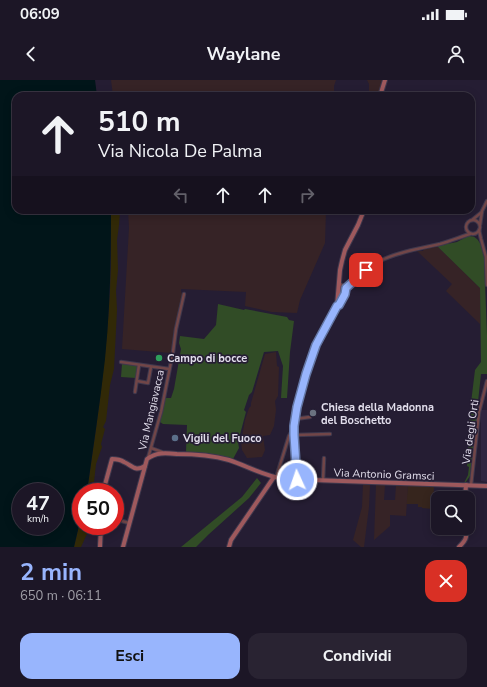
<!DOCTYPE html>
<html lang="it">
<meta charset="utf-8">
<style>
body{margin:0;font-family:"Nunito Sans",sans-serif;background:#292332;color:#f1f3f6;height:100vh;display:flex;flex-direction:column;font-size:15px;white-space:nowrap}
*{box-sizing:border-box;margin:0}
p{font-size:13px;color:#a09fa7}
.icon{flex:none;width:22px;height:22px;fill:none;stroke:currentColor;stroke-width:2;stroke-linecap:round;stroke-linejoin:round}
.map{position:relative;height:467px;overflow:hidden}
.panel{display:flex;flex-direction:column;background:#1c1626;flex:1}
.panel>*{flex:none}
.hud{position:absolute;left:12px;top:12px;width:463px;height:122px;border-radius:12px;box-shadow:0 2px 10px #0003,0 0 0 1px #3a3543;background:#1c1626;color:#f1f3f6;overflow:hidden}
.controls{position:absolute;left:431px;top:411px;display:grid;gap:8px}
.controls a{display:grid;place-items:center;width:44px;height:44px;border-radius:8px;background:#1c1626;box-shadow:0 2px 10px #0003,0 0 0 1px #3a3543;font-size:20px}
.speed{position:absolute;left:12px;top:403px;display:flex;gap:8px;font-size:20px;font-weight:700;text-align:center}
.speed>*{display:grid;place-content:center;width:52px;height:52px;border-radius:50%;background:#1c1626;box-shadow:0 2px 10px #0003,0 0 0 1px #3a3543;line-height:1}
.speed small{font-size:10px;font-weight:400}
.speed .limit{border:6px solid #d22;background:#fff;color:#111}
.pin{position:absolute;display:grid;place-items:center;width:34px;height:34px;color:#fff;margin:-17px;border-radius:8px;box-shadow:0 2px 6px #0006}
.me{position:absolute;width:44px;margin:-22px;rotate:357deg;stroke-linejoin:round;filter:drop-shadow(0 0 3px #0008)}
.turn{display:flex;align-items:center;gap:14px;height:84px;padding:0 20px;font-size:18px}
.turn .icon{width:52px;height:52px;stroke-width:2.5}
.turn b{display:block;font-size:28px;line-height:34px}
.lanes{display:flex;align-items:center;height:38px;padding:0 20px;background:#0003;justify-content:center;gap:20px;direction:ltr}
.lanes .off{opacity:.35}
.round{display:grid;place-items:center;flex:none;width:42px;height:42px;border-radius:12px;background:#292332}
.headline{display:flex;align-items:center;justify-content:space-between;height:68px;padding:0 20px}
h1{font-size:24px;font-weight:700;line-height:30px;color:#98b5fd}
.button{display:flex;gap:8px;margin-top:auto;padding:8px 20px}
.button a{flex:1;height:46px;border-radius:12px;background:#98b5fd;color:#111;font-size:16px;font-weight:700;line-height:46px;text-align:center}
.button a+a{background:#292332;color:#f1f3f6}
.status{display:flex;justify-content:space-between;align-items:center;height:28px;padding:0 20px;background:#1c1626;direction:ltr}
.status svg{height:11px;fill:currentColor}
header{display:flex;justify-content:space-between;align-items:center;height:52px;padding:0 20px;background:#1c1626;font-size:18px;font-weight:700}
.map>svg:first-child{display:block}
.commercial{fill:#36251d}
.industrial{fill:#362326}
.built{fill:#2f2540}
.green{fill:#314c26}
.sand{fill:#312907}
.water{fill:#011519;fill-rule:evenodd}
.lines{fill:none;stroke-linecap:round;stroke-linejoin:round}
.street-casing{stroke:#3f384d;stroke-width:4.5}
.secondary-casing{stroke:#3f384d;stroke-width:6}
.street{stroke:#714648;stroke-width:2.5}
.secondary{stroke:#9e595d;stroke-width:4}
.route-casing{stroke:#6376a4;stroke-width:10}
.route{stroke:#98b5fd;stroke-width:7}
.leisure-dot{fill:#2e9e5b;stroke:#251d33;stroke-width:1.5}
.worship-dot{fill:#6b7280;stroke:#251d33;stroke-width:1.5}
.service-dot{fill:#5c6f8a;stroke:#251d33;stroke-width:1.5}
.labels{text-anchor:middle;stroke-width:3.5;stroke-linejoin:round;paint-order:stroke}
.poi-label{font-size:11px;font-weight:bold;fill:#e1ddeb;stroke:#251d33;text-anchor:start}
.street-label{font-size:11px;fill:#e1ddeb;stroke:#251d33}
</style>
<div class="status"><b>06:09</b><svg viewBox="0 0 49 12"><path d="M0 12V9h3v3zM5 12V6h3v6zM10 12V3h3v9zM15 12V0h3v12zM26 1h20v11H26zM47 4h2v5h-2z"/></svg></div>
<header><svg class="icon" aria-label="back" viewBox="0 0 24 24"><path d="M15 5l-7 7 7 7"/></svg>Waylane<svg class="icon" aria-label="person" viewBox="0 0 24 24"><circle cx="12" cy="8" r="4"/><path d="M4 21q1-7 8-7t8 7"/></svg></header>
<div class="map">
<svg width="487" height="467" viewBox="0 0 487 467">
<rect width="100%" height="100%" fill="#251d33"/>
<polygon class="commercial" points="408,405 434,406 433,429 422,428 422,427 418,427 418,424 406,424"/>
<g class="industrial">
<polygon points="111,0 336,0 334,6 334,16 113,16"/>
<polygon points="367,0 383,0 379,16 369,16 369,4"/>
<polygon points="128,130 326,130 325,163 300,220 297,233 272,232 245,226 246,212 181,209 181,212 183,214 175,249 171,273 122,269 129,148"/>
<polygon points="437,166 480,208 480,244 446,211 452,204 417,171 423,171 424,169"/>
<polygon points="276,272 277,286 279,287 278,316 275,321 276,330 274,346 270,355 263,356 265,370 262,377 247,378 242,370 241,362 245,340 249,328 251,326 251,323 265,274"/>
<polygon points="363,404 370,405 369,427 364,467 361,467 353,460 362,427"/>
<polygon points="376,405 385,405 384,420 395,420 396,405 408,405 406,436 390,435 390,446 374,460"/>
</g>
<polygon class="built" points="481,330 487,330 487,402 481,401"/>
<g class="green">
<path d="M468,156C480,155 482,168 484,177L487,255V294H481L470,396L465,403H464L468,395L469,387L467,386L470,331L475,290L481,282L480,208L437,166L457,162Z"/>
<path d="M218,224L244,230L245,229L287,237L289,240L294,241L290,272L287,318H281L283,286L278,271L264,272L252,312L249,315L244,330L246,332L238,362L239,368L233,379C217,374 202,372 186,372L187,345L163,344L160,342L165,318H171L174,309L181,269L179,263L180,256L204,259L216,245Z"/>
<polygon points="122,284 138,285 136,298 121,297"/>
<polygon points="257,398 261,403 249,418 208,455 196,467 181,467 242,417"/>
</g>
<g class="sand">
<path d="M111,130H120L119,145L117,160L118,190L116,211L117,230L114,289L110,305L106,341L103,347L105,349L101,364L102,367L96,384L94,402H91L89,404L90,408L89,412H87C98,337 109,261 111,185C111,167 111,148 111,130Z"/>
<polygon points="81,437 81,446 85,446 87,454 81,467 74,467"/>
</g>
<path class="water" d="M0,0H95L97,16H16V130H111C111,180 110,230 105,279C100,324 93,368 87,412H81V437L74,467H0ZM21,412H55V446H21Z"/>
<g class="lines">
<g class="street-casing">
<g id="street">
<circle cx="473" cy="147" r="7"/>
<polyline points="472,140 482,132"/>
<polyline points="480,145 482,131 487,121"/>
<polyline points="479,150 481,159 486,177 487,205"/>
<polyline points="339,203 346,208"/>
<path d="M338,226L339,225L345,214L346,208C356,199 366,189 378,182C394,173 421,168 440,164C451,161 460,157 470,154"/>
<polyline points="121,282 169,289"/>
<polyline points="137,301 148,303 151,287"/>
<polyline points="135,312 139,285"/>
<polyline points="295,339 310,337"/>
<polyline points="295,355 330,354"/>
<polyline points="151,368 162,372"/>
<polyline points="148,378 161,332 173,272 176,249 184,214"/>
<polyline points="276,398 289,356 294,347"/>
<polyline points="323,400 324,378"/>
<polyline points="471,405 479,332 487,301"/>
<polyline points="115,439 129,443"/>
</g>
</g>
<g class="secondary-casing">
<g id="secondary">
<polyline points="380,16 385,0"/>
<polyline points="297,400 294,346 297,327 307,294 316,265 331,238 337,226 340,190 342,181 345,170 358,145 364,130"/>
<path d="M103,412L112,379C116,379 121,380 124,382C133,386 135,392 145,386"/>
<polyline points="465,418 466,405"/>
<polyline points="100,467 101,446"/>
<path d="M123,467L147,379C156,372 166,373 177,374C195,374 211,375 229,380C247,386 264,396 284,399L487,406"/>
<polyline points="229,467 231,460 274,397"/>
<path d="M459,467C466,460 467,458 466,448"/>
</g>
</g>
<use href="#street" class="street"/>
<use href="#secondary" class="secondary"/>
</g>
<g class="lines">
<g class="route-casing">
<polyline id="route" points="297,400 294,355 294,346 297,327 306,294 316,265 337,226 339,225 345,214 346,208 366,190"/>
</g>
<use href="#route" class="route"/>
</g>
<circle class="leisure-dot" cx="159" cy="278" r="4"/>
<circle class="worship-dot" cx="313" cy="333" r="4"/>
<circle class="service-dot" cx="175" cy="358" r="4"/>
<g class="labels">
<g class="poi-label">
<text x="167" y="282">Campo di bocce</text>
<text x="321" y="331">Chiesa della Madonna<tspan x="321" dy="13">del Boschetto</tspan></text>
<text x="183" y="362">Vigili del Fuoco</text>
</g>
<g class="street-label">
<text transform="translate(151 330) rotate(-77)" y="4">Via Mangiavacca</text>
<text transform="translate(470 352) rotate(-82)" y="4">Via degli Orti</text>
<text transform="translate(384 394) rotate(2)" y="4">Via Antonio Gramsci</text>
</g>
</g>
</svg>
<div class="controls">
<a><svg class="icon" aria-label="search" viewBox="0 0 24 24"><circle cx="10" cy="10" r="6"/><path d="M15 15l6 6"/></svg></a>
</div>
<div class="speed"><div>47<small>km/h</small></div><div class="limit">50</div></div>
<div class="pin" style="left:366px;top:190px;background:#d93025"><svg class="icon" aria-label="arrive" viewBox="0 0 24 24"><path d="M6 21V4h12l-3 4 3 4H6"/></svg></div>
<svg class="me" style="left:297px;top:400px" viewBox="-20 -20 40 40"><circle r="17" fill="#98b5fd" stroke="#fff" stroke-width="3"/><path d="M0-11L8 9 0 5-8 9z" fill="#fff"/></svg>
<div class="hud">
<div class="turn"><svg class="icon" aria-label="ahead" viewBox="0 0 24 24"><path d="M12 20V5M6 11l6-6 6 6"/></svg><div><b>510 m</b>Via Nicola De Palma</div></div>
<div class="lanes"><svg class="icon off" aria-label="left" viewBox="0 0 24 24"><path d="M17 20v-9H6M10 6l-5 5 5 5"/></svg><svg class="icon" aria-label="ahead" viewBox="0 0 24 24"><path d="M12 20V5M6 11l6-6 6 6"/></svg><svg class="icon" aria-label="ahead" viewBox="0 0 24 24"><path d="M12 20V5M6 11l6-6 6 6"/></svg><svg class="icon off" aria-label="right" viewBox="0 0 24 24"><path d="M7 20v-9h11M14 6l5 5-5 5"/></svg></div>
</div>
</div>
<section class="panel">
<div class="headline"><div><h1>2 min</h1><p>650 m · 06:11</p></div><a class="round" style="background:#d93025;color:#fff"><svg class="icon" aria-label="close" viewBox="0 0 24 24"><path d="M6 6l12 12M18 6L6 18"/></svg></a></div>
<div class="button"><a>Esci</a><a>Condividi</a></div>
</section>
